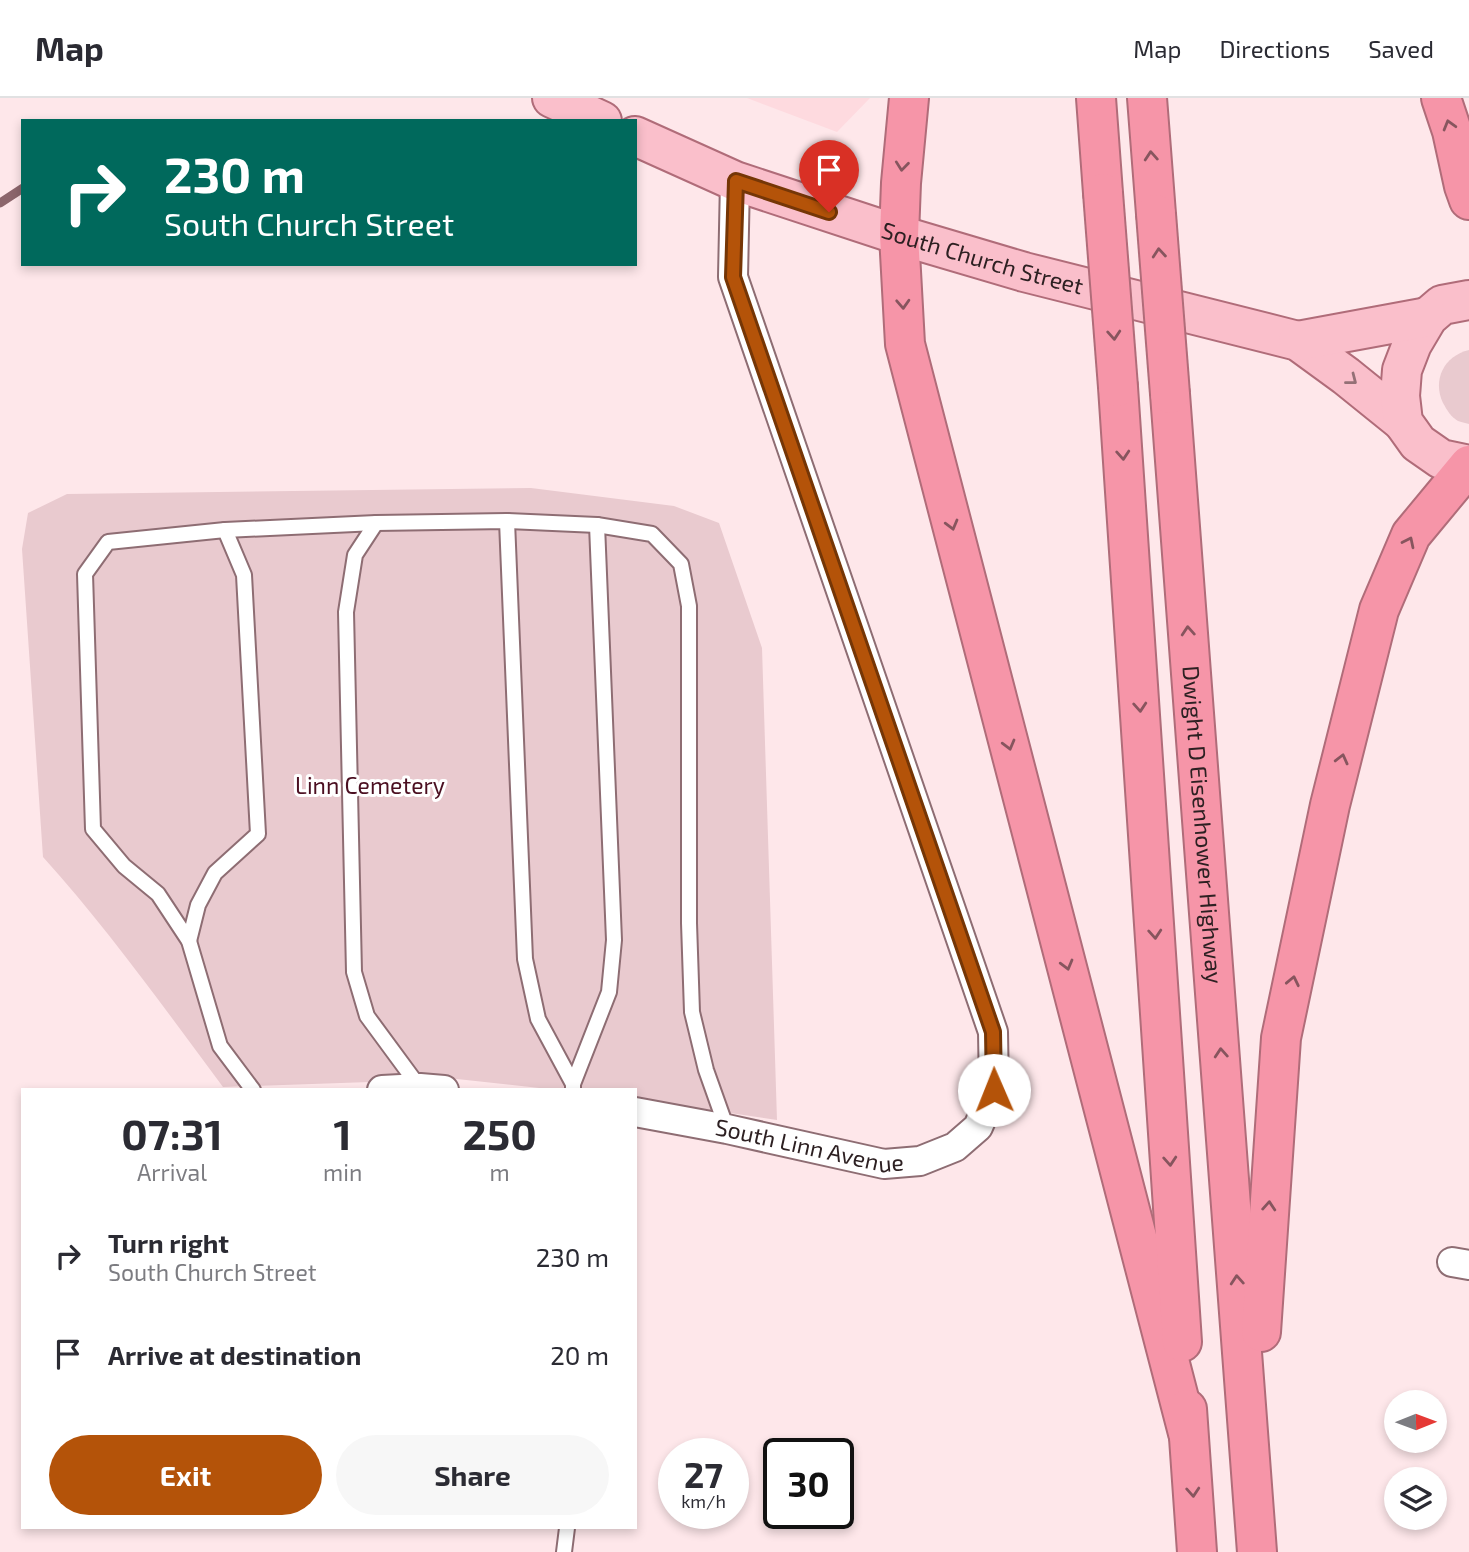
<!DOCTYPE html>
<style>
body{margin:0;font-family:"Exo 2",sans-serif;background:#f7f7f7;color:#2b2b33;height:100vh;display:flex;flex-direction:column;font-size:26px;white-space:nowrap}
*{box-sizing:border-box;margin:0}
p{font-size:23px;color:#7c7c81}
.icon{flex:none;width:38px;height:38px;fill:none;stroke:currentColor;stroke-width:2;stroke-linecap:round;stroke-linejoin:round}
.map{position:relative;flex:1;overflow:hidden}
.side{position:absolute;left:21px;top:990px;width:616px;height:441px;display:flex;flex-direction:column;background:#fff;border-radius:0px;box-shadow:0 4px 10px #0003}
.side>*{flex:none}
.hud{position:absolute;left:21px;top:21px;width:616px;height:147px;border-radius:0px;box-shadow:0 4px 10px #0003;background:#00695c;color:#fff;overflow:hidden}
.needle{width:46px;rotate:89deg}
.controls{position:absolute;left:1384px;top:1292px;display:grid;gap:14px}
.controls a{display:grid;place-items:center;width:63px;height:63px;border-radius:50%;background:#fff;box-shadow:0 4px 10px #0003;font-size:35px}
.speed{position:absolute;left:658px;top:1340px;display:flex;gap:14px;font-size:35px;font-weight:700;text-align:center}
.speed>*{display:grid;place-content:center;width:91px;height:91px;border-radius:50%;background:#fff;box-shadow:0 4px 10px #0003;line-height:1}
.speed small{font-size:18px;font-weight:400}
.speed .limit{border:4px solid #111;border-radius:10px;background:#fff;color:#111}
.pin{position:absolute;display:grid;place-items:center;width:60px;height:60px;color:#fff;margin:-72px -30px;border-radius:50% 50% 50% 0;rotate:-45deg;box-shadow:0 0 7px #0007}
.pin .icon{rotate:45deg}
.me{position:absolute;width:77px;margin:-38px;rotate:359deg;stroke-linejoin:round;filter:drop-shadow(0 0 5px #0008)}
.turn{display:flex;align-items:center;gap:24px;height:147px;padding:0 28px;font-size:32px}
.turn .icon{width:91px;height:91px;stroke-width:2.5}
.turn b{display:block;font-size:49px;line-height:60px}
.eta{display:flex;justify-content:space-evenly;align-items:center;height:119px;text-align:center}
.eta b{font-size:42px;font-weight:700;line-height:49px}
.button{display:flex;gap:14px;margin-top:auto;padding:14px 28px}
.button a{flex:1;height:80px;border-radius:42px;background:#b45309;color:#fff;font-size:28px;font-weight:700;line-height:80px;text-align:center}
.button a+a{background:#f7f7f7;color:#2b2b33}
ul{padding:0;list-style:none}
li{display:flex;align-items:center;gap:21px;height:98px;padding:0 28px}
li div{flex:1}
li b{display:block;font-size:26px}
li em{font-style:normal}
header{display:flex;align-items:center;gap:42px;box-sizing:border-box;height:98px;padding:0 35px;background:#fff;border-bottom:2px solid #e1e1e2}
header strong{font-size:33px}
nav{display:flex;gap:38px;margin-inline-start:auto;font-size:24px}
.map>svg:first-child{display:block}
.built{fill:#fedadf}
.green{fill:#e9cacf}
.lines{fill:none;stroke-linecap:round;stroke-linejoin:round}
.stream{stroke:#8c666c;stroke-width:9}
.service-casing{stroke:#8e6d73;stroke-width:18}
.minor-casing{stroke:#8e6d73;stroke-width:32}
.primary-casing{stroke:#b06c79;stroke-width:42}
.motorway-casing{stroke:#b06c79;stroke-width:42}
.service{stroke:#fff;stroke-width:14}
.minor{stroke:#fff;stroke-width:28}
.primary{stroke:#fabfcb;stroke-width:38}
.motorway{stroke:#f695a8;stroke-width:38}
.motorway-bridge-casing{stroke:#b06c79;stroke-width:42;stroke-linecap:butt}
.motorway-bridge{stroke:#f695a8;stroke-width:38}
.oneway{stroke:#87555e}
.oneway2{stroke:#947076}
.route-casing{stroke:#753606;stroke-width:18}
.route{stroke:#b45309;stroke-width:12}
.labels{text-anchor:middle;stroke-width:6;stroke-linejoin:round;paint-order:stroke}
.street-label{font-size:23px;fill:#2d2022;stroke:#fff}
.park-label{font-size:23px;fill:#4b0f21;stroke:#fff}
</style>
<header>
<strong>Map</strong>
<nav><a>Map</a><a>Directions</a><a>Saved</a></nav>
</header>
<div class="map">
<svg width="1469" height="1454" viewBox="0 0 1469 1454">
<rect width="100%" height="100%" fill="#fee7ea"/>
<polygon class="built" points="747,0 870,0 837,34"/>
<g class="green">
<path d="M1469,252V326C1465,325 1461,324 1458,323C1451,319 1447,312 1443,305C1432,282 1444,258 1469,252Z"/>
<path d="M531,390L674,408L719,425L762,550L777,1022L635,1001V992H557L457,981L223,989C165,911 108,831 43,759L22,451L28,415L67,396Z"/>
</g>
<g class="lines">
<polyline class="stream" points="0,105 23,90"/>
<g class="service-casing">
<g id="service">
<polyline points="507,423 525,861 538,921 573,986 573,992"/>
<polyline points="376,425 355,457 346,514 354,874 367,918 420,990"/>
<polyline points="189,843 198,807 215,775 258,736 244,477 225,432"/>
<polyline points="573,986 609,894 614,842 597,427"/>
<polyline points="253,992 220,948 189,843 158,796 124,768 93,731 85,476 108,444 225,432 376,425 507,423 597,427 652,436 681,466 689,508 689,825 692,914 706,972 727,1031"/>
<polyline points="564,1454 567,1430"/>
</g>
</g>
<g class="minor-casing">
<g id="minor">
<polyline points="382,992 420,990 444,992"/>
<path id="s1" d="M635,1014L727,1031L884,1066L920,1063L955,1049L978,1029L994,992L993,934L733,179L735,83"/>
<polyline points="1452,1164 1469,1167"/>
</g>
</g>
<g class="primary-casing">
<g id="primary">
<polyline points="552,0 602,23"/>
<path id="s2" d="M635,38L735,83L899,137L1024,174L1298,243L1346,278L1403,324"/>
<polyline points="1469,202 1442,207 1428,219 1412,246 1402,272 1400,298 1403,324 1418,345 1441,361 1469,367"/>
<polyline points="1298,243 1428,219"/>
</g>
</g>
<g class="motorway-casing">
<g id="motorway">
<polyline points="909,0 901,85 899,137 905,246 1188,1335"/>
<polyline points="1096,0 1103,95"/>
<polyline points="1147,0 1156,116"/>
<polyline points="1441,0 1452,33 1464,88 1469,102"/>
<polyline points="1118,289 1182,1244"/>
<path id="s3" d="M1170,296L1257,1454"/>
<polyline points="1261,1234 1281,940 1330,707 1379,512 1411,437 1469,367"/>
<polyline points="1187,1311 1197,1454"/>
</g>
</g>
<use href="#service" class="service"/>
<use href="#minor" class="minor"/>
<use href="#primary" class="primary"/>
<use href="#motorway" class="motorway"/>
<g class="motorway-bridge-casing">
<g id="motorway-bridge">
<polyline points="1103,95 1118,289"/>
<polyline points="1156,116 1170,296"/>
</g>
</g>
<use href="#motorway-bridge" class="motorway-bridge"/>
</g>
<defs><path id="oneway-chevron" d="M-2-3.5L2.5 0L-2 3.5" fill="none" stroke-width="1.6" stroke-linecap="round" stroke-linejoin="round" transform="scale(1.75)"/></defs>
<g class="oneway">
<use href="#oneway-chevron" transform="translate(1449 27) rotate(-106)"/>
<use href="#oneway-chevron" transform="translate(1151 58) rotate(-94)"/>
<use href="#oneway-chevron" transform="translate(902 68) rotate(96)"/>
<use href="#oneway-chevron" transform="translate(1159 155) rotate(-95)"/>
<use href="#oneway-chevron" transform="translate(903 206) rotate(87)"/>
<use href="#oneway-chevron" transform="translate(1114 237) rotate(86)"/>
<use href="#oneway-chevron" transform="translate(1123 357) rotate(86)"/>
<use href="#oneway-chevron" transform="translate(952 427) rotate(75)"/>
<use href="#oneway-chevron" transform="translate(1409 444) rotate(-64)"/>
<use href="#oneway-chevron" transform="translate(1188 533) rotate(-94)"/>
<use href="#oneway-chevron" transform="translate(1140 609) rotate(86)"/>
<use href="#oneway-chevron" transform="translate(1009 647) rotate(75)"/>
<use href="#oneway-chevron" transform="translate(1342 661) rotate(-76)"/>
<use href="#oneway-chevron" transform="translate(1155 836) rotate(86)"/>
<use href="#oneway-chevron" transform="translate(1067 867) rotate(75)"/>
<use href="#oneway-chevron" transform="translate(1293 883) rotate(-78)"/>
<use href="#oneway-chevron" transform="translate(1221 955) rotate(-94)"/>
<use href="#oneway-chevron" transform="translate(1170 1063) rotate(86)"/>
<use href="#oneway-chevron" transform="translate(1269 1108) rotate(-86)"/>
<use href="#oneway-chevron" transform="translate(1237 1182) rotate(-94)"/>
<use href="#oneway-chevron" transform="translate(1193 1394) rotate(86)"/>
</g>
<use class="oneway2" href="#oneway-chevron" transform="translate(1352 282) rotate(38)"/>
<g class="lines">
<g class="route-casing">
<polyline id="route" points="829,114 736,83 733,179 993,934 994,992"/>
</g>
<use href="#route" class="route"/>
</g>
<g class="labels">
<g class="street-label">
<text dy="8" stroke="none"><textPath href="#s2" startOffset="369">South Church Street</textPath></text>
<text dy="8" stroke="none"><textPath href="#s3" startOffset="432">Dwight D Eisenhower Highway</textPath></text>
<text dy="8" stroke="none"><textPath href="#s1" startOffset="178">South Linn Avenue</textPath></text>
</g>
<g class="park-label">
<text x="370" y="696">Linn Cemetery</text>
</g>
</g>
</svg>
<div class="controls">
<a><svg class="needle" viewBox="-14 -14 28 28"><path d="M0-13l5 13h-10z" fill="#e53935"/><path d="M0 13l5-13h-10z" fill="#7c7c81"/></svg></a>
<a><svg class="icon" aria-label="layers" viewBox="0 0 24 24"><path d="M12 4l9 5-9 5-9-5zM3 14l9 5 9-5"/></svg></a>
</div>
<div class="speed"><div>27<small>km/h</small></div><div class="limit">30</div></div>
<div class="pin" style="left:829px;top:114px;background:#d93025"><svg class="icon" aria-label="arrive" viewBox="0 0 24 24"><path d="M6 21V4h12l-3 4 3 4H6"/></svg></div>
<svg class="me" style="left:994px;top:992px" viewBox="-20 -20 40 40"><circle r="19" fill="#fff"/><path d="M0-13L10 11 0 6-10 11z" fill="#b45309"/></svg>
<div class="hud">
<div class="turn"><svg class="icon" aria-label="right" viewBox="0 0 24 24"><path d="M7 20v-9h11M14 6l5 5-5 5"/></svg><div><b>230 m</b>South Church Street</div></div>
</div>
<section class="side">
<div class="eta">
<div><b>07:31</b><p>Arrival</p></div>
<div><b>1</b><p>min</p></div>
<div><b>250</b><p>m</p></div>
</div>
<ul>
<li><svg class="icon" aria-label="right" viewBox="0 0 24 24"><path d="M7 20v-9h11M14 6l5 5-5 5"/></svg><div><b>Turn right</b><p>South Church Street</p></div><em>230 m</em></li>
<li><svg class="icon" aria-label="arrive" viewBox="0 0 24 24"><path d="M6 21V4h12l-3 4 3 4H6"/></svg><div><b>Arrive at destination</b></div><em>20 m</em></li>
</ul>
<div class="button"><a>Exit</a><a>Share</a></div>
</section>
</div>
